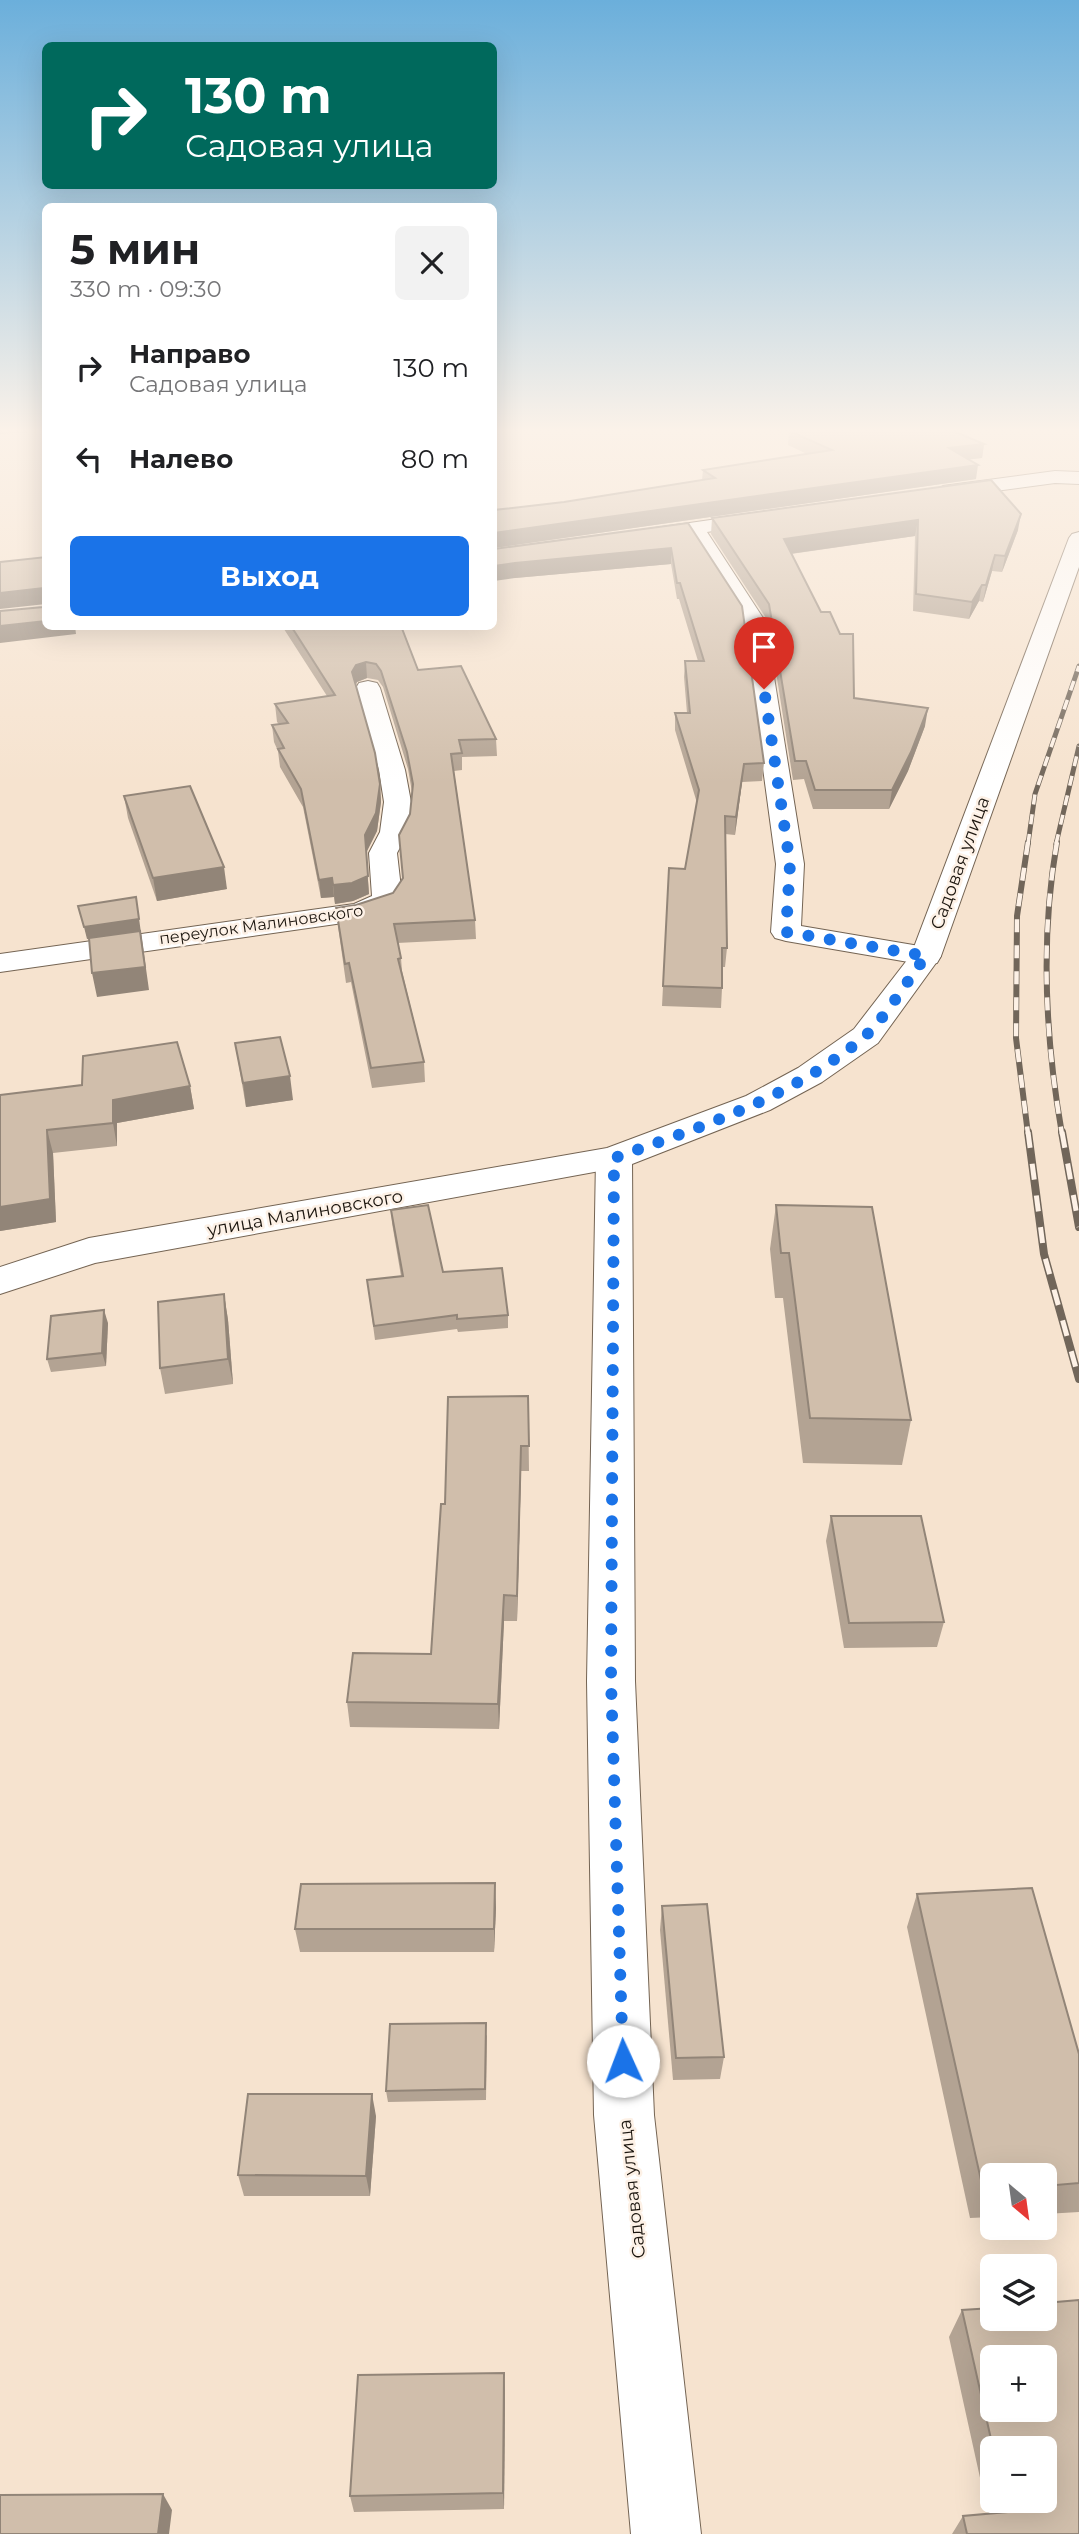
<!DOCTYPE html>
<html lang="ru">
<meta charset="utf-8">
<style>
body{margin:0;font-family:Montserrat,sans-serif;background:#f2f2f2;color:#202124;height:100vh;display:flex;flex-direction:column;font-size:26px;white-space:nowrap}
*{box-sizing:border-box;margin:0}
p{font-size:23px;color:#757577}
.icon{flex:none;width:38px;height:38px;fill:none;stroke:currentColor;stroke-width:2;stroke-linecap:round;stroke-linejoin:round}
.map{position:relative;flex:1;overflow:hidden}
.details{position:absolute;left:42px;top:203px;width:455px;height:427px;display:flex;flex-direction:column;background:#fff;border-radius:10px;box-shadow:0 7px 28px #0002}
.details>*{flex:none}
.hud{position:absolute;left:42px;top:42px;width:455px;height:147px;border-radius:10px;box-shadow:0 7px 28px #0002;background:#00695c;color:#fff;overflow:hidden}
.needle{width:46px;rotate:151deg}
.buttons{position:absolute;left:980px;top:2163px;display:grid;gap:14px}
.buttons a{display:grid;place-items:center;width:77px;height:77px;border-radius:10px;background:#fff;box-shadow:0 7px 28px #0002;font-size:35px}
.pin{position:absolute;display:grid;place-items:center;width:60px;height:60px;color:#fff;margin:-72px -30px;border-radius:50% 50% 50% 0;rotate:-45deg;box-shadow:0 0 7px #0007}
.pin .icon{rotate:45deg}
.me{position:absolute;width:77px;margin:-38px;rotate:358deg;stroke-linejoin:round;filter:drop-shadow(0 0 5px #0008)}
.turn{display:flex;align-items:center;gap:24px;height:147px;padding:0 28px;font-size:32px}
.turn .icon{width:91px;height:91px;stroke-width:2.5}
.turn b{display:block;font-size:49px;line-height:60px}
.round{display:grid;place-items:center;flex:none;width:74px;height:74px;border-radius:10px;background:#f2f2f2}
.overview{display:flex;align-items:center;justify-content:space-between;height:119px;padding:0 28px}
h1{font-size:42px;font-weight:700;line-height:52px}
.primary-button{display:flex;gap:14px;margin-top:auto;padding:14px 28px}
.primary-button a{flex:1;height:80px;border-radius:10px;background:#1a73e8;color:#fff;font-size:28px;font-weight:700;line-height:80px;text-align:center}
ul{padding:0;list-style:none}
li{display:flex;align-items:center;gap:21px;height:91px;padding:0 28px}
li div{flex:1}
li b{display:block;font-size:26px}
li em{font-style:normal}
.map>svg:first-child{display:block}
.lines{fill:none;stroke-linecap:round;stroke-linejoin:round}
.street-casing{stroke:#746453;stroke-width:2}
.secondary-casing{stroke:#746453;stroke-width:2}
.street{fill:#fff;fill-rule:evenodd}
.secondary{fill:#fff;fill-rule:evenodd}
.rail-far2-casing{stroke:#71665a;stroke-width:5}
.rail-far1-casing{stroke:#71665a;stroke-width:6}
.rail-casing{stroke:#71665a;stroke-width:8}
.rail-far2{stroke:#fdf1e6;stroke-width:3.5;stroke-dasharray:10;stroke-linecap:butt}
.rail-far1{stroke:#fdf1e6;stroke-width:4.5;stroke-dasharray:13;stroke-linecap:butt}
.rail{stroke:#fdf1e6;stroke-width:5;stroke-dasharray:16;stroke-linecap:butt}
.wall{fill:#b3a393;fill-rule:evenodd}
.shaded-wall{fill:#928578}
.building{fill:#d0beab;stroke:#928578;stroke-width:2;fill-rule:evenodd}
.route{stroke:#1a73e8;stroke-width:12;stroke-dasharray:0 21.6}
.labels{text-anchor:middle;stroke-width:5;stroke-linejoin:round;paint-order:stroke}
.far-street-label{font-size:16px;fill:#1c160f;stroke:#fdf1e6}
.street-label{font-size:18px;fill:#1c160f;stroke:#fdf1e6}
</style>
<div class="map">
<svg width="1079" height="2534" viewBox="0 0 1079 2534">
<rect width="100%" height="100%" fill="#f6e3cf"/>
<g class="lines">
<g class="street-casing">
<g id="street">
<polygon points="1055,471 1079,472 1079,484 1055,483 943,498 933,492 943,486"/>
<polygon points="765,512 772,514 775,518 772,522 707,532 765,621 804,864 801,926 937,949 941,956 937,963 926,965 786,941 775,938 771,932 776,864 743,621 688,535 641,542 634,540 631,536 634,532 641,530"/>
<polygon points="368,681 377,683 380,688 405,770 411,802 408,832 397,853 402,897 393,909 357,921 0,972 0,954 354,904 372,896 369,853 380,832 384,802 379,770 356,688 359,683"/>
<polygon points="614,1147 627,1150 632,1158 635,1681 654,2115 701,2534 631,2534 594,2115 587,1681 596,1158 601,1150"/>
</g>
</g>
<g class="secondary-casing">
<polygon id="secondary" points="1079,532 1079,567 941,956 878,1043 822,1082 770,1110 627,1166 95,1263 0,1294 0,1267 89,1238 607,1148 746,1096 798,1068 854,1029 911,955 1069,538 1072,534"/>
</g>
<use href="#street" class="street"/>
<use href="#secondary" class="secondary"/>
<g class="rail-far2-casing">
<g id="rail-far2">
<polyline points="1028,844 1035,794 1079,666"/>
<polyline points="1056,844 1079,746"/>
</g>
</g>
<g class="rail-far1-casing">
<g id="rail-far1">
<polyline points="1028,842 1017,916 1016,1038 1028,1134"/>
<path d="M1057,842C1040,939 1045,1037 1062,1134"/>
</g>
</g>
<g class="rail-casing">
<g id="rail">
<polyline points="1028,1132 1044,1254 1079,1379"/>
<polyline points="1062,1132 1079,1227"/>
</g>
</g>
<use href="#rail-far2" class="rail-far2"/>
<use href="#rail-far1" class="rail-far1"/>
<use href="#rail" class="rail"/>
</g>
<g class="wall">
<polygon points="789,431 984,444 982,458 968,459 976,479 494,548 494,510 564,502 702,480 703,470 807,454 788,445"/>
<polygon points="991,480 1018,530 1002,572 992,571 983,602 979,601 969,619 913,611 915,536 791,554 854,698 925,726 908,771 889,809 813,809 804,779 793,780 768,621 711,534 712,518"/>
<polygon points="688,523 764,763 762,781 742,782 735,835 725,834 727,948 725,967 722,967 722,988 721,1008 662,1006 669,868 685,869 697,803 675,730 675,713 687,713 684,677 685,661 698,661 679,599 677,599 671,564 515,578 494,549"/>
<polygon points="282,626 401,626 418,670 496,739 497,756 462,757 462,770 454,771 475,920 476,939 397,943 401,958 402,971 424,1062 425,1082 372,1088 351,982 346,983 338,926 336,908 356,905 393,893 403,879 399,835 410,814 412,792 408,769 383,687 378,680 367,678 357,682 356,684 380,784 381,802 377,831 366,853 369,894 353,901 335,904 334,897 321,898 303,807 280,767 278,751 274,742 272,725 279,724 277,722 275,704 327,696"/>
<polygon points="124,796 227,889 157,901 128,818"/>
<polygon points="235,1043 293,1100 246,1107"/>
<polygon points="190,1086 194,1109 117,1123 117,1146 53,1153 56,1222 0,1231 0,1095"/>
<polygon points="776,1205 911,1420 902,1465 803,1463 783,1298 775,1298 770,1249"/>
<polygon points="391,1210 443,1272 508,1315 508,1328 458,1332 457,1329 375,1340 367,1280 401,1276 392,1223"/>
<polygon points="224,1294 228,1320 233,1384 165,1394 160,1368"/>
<polygon points="108,1323 106,1366 51,1372 47,1359"/>
<polygon points="528,1396 529,1471 521,1471 517,1621 504,1621 499,1729 350,1727 347,1702 431,1654 445,1504"/>
<polygon points="831,1516 944,1622 937,1647 844,1648 826,1541"/>
<polygon points="917,1894 1079,2054 1079,2212 1045,2214 1045,2175 992,2175 992,2217 970,2218 907,1927"/>
<polygon points="662,1906 724,2057 720,2079 673,2080 660,1930"/>
<polygon points="496,1907 494,1952 300,1952 295,1929"/>
<polygon points="487,2035 486,2100 388,2102 386,2091"/>
<polygon points="376,2116 370,2196 244,2196 238,2175"/>
<path d="M1079,2300V2534H952L963,2516L988,2514L949,2337L962,2310L992,2308V2319H1045V2303ZM992,2357H1045V2410H992ZM992,2448H1045V2501H992Z"/>
<polygon points="505,2391 504,2509 354,2512 350,2496"/>
</g>
<g class="shaded-wall">
<polygon points="0,428 46,428 46,431 0,434"/>
<polygon points="984,444 982,458 947,462 949,448"/>
<polygon points="978,465 976,479 494,548 494,533"/>
<polygon points="1021,514 1018,530 1002,572 1005,556"/>
<polygon points="918,520 915,536 782,555 784,539"/>
<polygon points="671,548 671,564 515,578 494,581 494,566 515,563"/>
<polygon points="995,555 992,571 983,602 986,585"/>
<polygon points="982,585 979,601 969,619 972,602"/>
<polygon points="45,588 46,604 0,609 0,593"/>
<polygon points="46,621 46,626 75,626 76,634 0,643 0,626"/>
<polygon points="366,662 367,678 357,682 353,689 352,672 356,665"/>
<polygon points="928,708 925,726 908,771 889,809 892,790"/>
<polygon points="744,764 742,782 735,835 736,817"/>
<polygon points="380,784 381,802 377,831 366,853 369,894 353,901 335,904 333,885 365,835"/>
<polygon points="224,867 227,889 157,901 153,878"/>
<polygon points="332,878 334,897 321,898 319,880"/>
<polygon points="136,897 149,990 97,997 92,973 140,932 87,939 84,927"/>
<polygon points="290,1076 293,1100 246,1107 243,1083"/>
<polygon points="190,1086 194,1109 117,1123 117,1146 113,1123 113,1100"/>
<polygon points="47,1130 53,1153 56,1222 0,1231 0,1207"/>
<polygon points="224,1294 228,1320 233,1384 228,1359"/>
<polygon points="104,1310 108,1323 106,1366 102,1353"/>
<polygon points="521,1446 521,1471 517,1621 517,1596"/>
<polygon points="504,1595 504,1621 499,1729 498,1704"/>
<polygon points="495,1883 496,1907 494,1952 494,1929"/>
<polygon points="372,2094 376,2116 370,2196 366,2176"/>
<polygon points="504,2373 505,2391 504,2509 503,2493"/>
<polygon points="163,2494 172,2510 169,2534 158,2534"/>
</g>
<g class="building">
<polygon points="805,428 946,428 984,444 949,448 978,465 494,533 494,510 564,502 715,478 703,470 832,450 789,431"/>
<polygon points="991,480 1021,514 1005,556 995,555 986,585 982,585 972,602 916,594 918,520 784,539 821,612 830,612 840,634 853,634 854,698 928,708 911,752 892,790 815,790 806,761 795,761 769,604 712,518"/>
<polygon points="688,523 742,606 764,763 744,764 736,817 725,816 727,948 722,948 722,988 663,986 669,868 685,869 699,790 675,713 690,713 685,661 704,661 680,583 677,583 671,548 515,563 494,566 494,549"/>
<polygon points="46,557 46,621 0,626 0,611 43,607 45,588 0,593 0,562"/>
<polygon points="291,626 401,626 418,670 461,666 496,739 459,740 462,753 451,754 475,920 394,924 401,958 398,959 424,1062 371,1068 349,963 345,964 336,908 356,905 393,893 403,878 399,835 410,814 413,784 407,752 381,671 376,664 366,662 356,665 352,672 375,753 380,784 376,813 365,835 368,876 352,883 333,885 332,878 319,880 301,789 278,749 284,748 272,725 288,723 275,704 335,695"/>
<polygon points="190,786 224,867 153,878 124,796"/>
<polygon points="136,897 139,919 84,927 78,906"/>
<polygon points="140,931 145,967 92,973 89,938"/>
<polygon points="280,1037 290,1076 243,1083 235,1043"/>
<polygon points="177,1042 190,1086 113,1100 113,1123 47,1130 50,1199 0,1207 0,1095 82,1085 83,1056"/>
<polygon points="428,1205 443,1272 502,1268 508,1315 457,1319 457,1315 374,1326 367,1280 403,1276 391,1210"/>
<polygon points="776,1205 872,1207 911,1420 810,1418 789,1253 781,1253"/>
<polygon points="224,1294 228,1359 160,1368 158,1302"/>
<polygon points="104,1310 102,1353 47,1359 51,1316"/>
<polygon points="528,1396 529,1446 521,1446 517,1596 504,1595 498,1704 347,1702 353,1653 431,1654 441,1504 445,1504 448,1397"/>
<polygon points="831,1516 921,1516 944,1622 849,1623"/>
<polygon points="495,1883 494,1929 295,1929 301,1884"/>
<polygon points="1032,1888 1079,2054 1079,2183 1045,2186 1045,2175 992,2175 992,2189 983,2189 917,1894"/>
<polygon points="707,1904 724,2057 676,2058 662,1906"/>
<polygon points="486,2023 485,2089 386,2091 390,2024"/>
<polygon points="248,2094 372,2094 366,2176 238,2175"/>
<path d="M1079,2300V2534H967L963,2516L1007,2512L1005,2501H1045V2448H993L962,2310L992,2308V2319H1045V2303ZM992,2357H1045V2410H992Z"/>
<polygon points="504,2373 503,2493 350,2496 358,2375"/>
<polygon points="163,2494 158,2534 0,2534 0,2495"/>
</g>
<linearGradient id="sky" x2="0" y2="1"><stop stop-color="#6bafdb"/><stop offset="0.55" stop-color="#fbf2e9"/><stop offset="1" stop-color="#fbf2e9" stop-opacity="0"/></linearGradient>
<rect width="1079" height="783" fill="url(#sky)"/>
<g class="lines">
<path class="route" d="M623,2061L611,1681L614,1158C701,1127 793,1097 864,1037C883,1021 910,977 926,956L786,932L790,864L764,689"/>
</g>
<g class="labels">
<g class="far-street-label">
<text transform="translate(261 924) rotate(-8)" y="6">переулок Малиновского</text>
</g>
<g class="street-label">
<text transform="translate(960 863) rotate(-70)" y="6">Садовая улица</text>
<text transform="translate(305 1213) rotate(-10)" y="6">улица Малиновского</text>
<text transform="translate(632 2189) rotate(-96)" y="6">Садовая улица</text>
</g>
</g>
</svg>
<div class="buttons">
<a><svg class="needle" viewBox="-14 -14 28 28"><path d="M0-13l5 13h-10z" fill="#e53935"/><path d="M0 13l5-13h-10z" fill="#757577"/></svg></a>
<a><svg class="icon" aria-label="layers" viewBox="0 0 24 24"><path d="M12 4l9 5-9 5-9-5zM3 14l9 5 9-5"/></svg></a>
<a>+</a>
<a>−</a>
</div>
<div class="pin" style="left:764px;top:689px;background:#d93025"><svg class="icon" aria-label="arrive" viewBox="0 0 24 24"><path d="M6 21V4h12l-3 4 3 4H6"/></svg></div>
<svg class="me" style="left:623px;top:2061px" viewBox="-20 -20 40 40"><circle r="19" fill="#fff"/><path d="M0-13L10 11 0 6-10 11z" fill="#1a73e8"/></svg>
<div class="hud">
<div class="turn"><svg class="icon" aria-label="right" viewBox="0 0 24 24"><path d="M7 20v-9h11M14 6l5 5-5 5"/></svg><div><b>130 m</b>Садовая улица</div></div>
</div>
<section class="details">
<div class="overview"><div><h1>5 мин</h1><p>330 m · 09:30</p></div><a class="round"><svg class="icon" aria-label="close" viewBox="0 0 24 24"><path d="M6 6l12 12M18 6L6 18"/></svg></a></div>
<ul>
<li><svg class="icon" aria-label="right" viewBox="0 0 24 24"><path d="M7 20v-9h11M14 6l5 5-5 5"/></svg><div><b>Направо</b><p>Садовая улица</p></div><em>130 m</em></li>
<li><svg class="icon" aria-label="left" viewBox="0 0 24 24"><path d="M17 20v-9H6M10 6l-5 5 5 5"/></svg><div><b>Налево</b></div><em>80 m</em></li>
</ul>
<div class="primary-button"><a>Выход</a></div>
</section>
</div>
